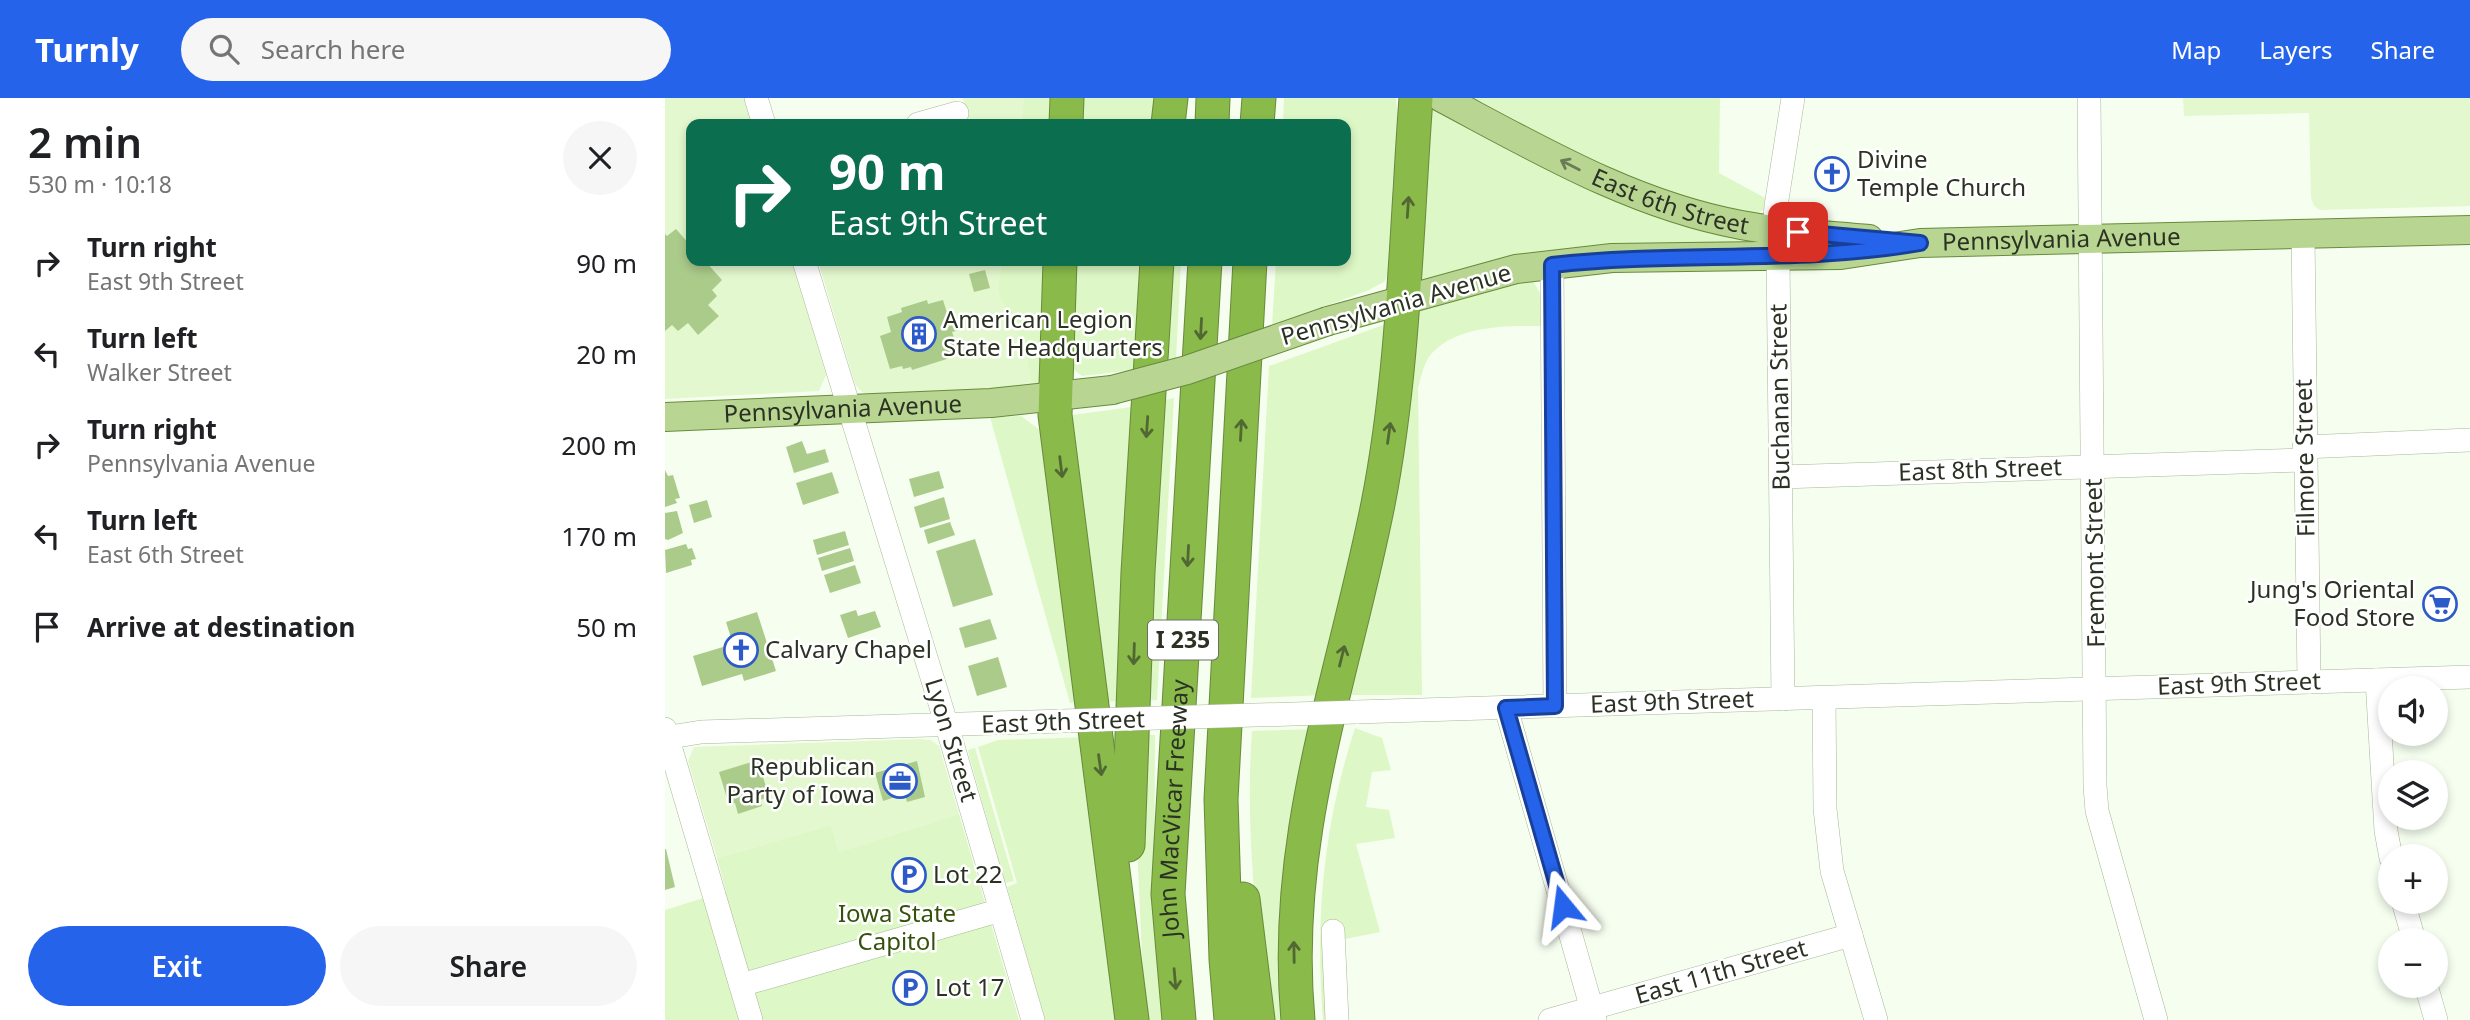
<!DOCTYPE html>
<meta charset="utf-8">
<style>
body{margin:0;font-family:"Noto Sans",sans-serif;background:#f6f6f6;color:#202124;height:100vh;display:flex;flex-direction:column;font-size:26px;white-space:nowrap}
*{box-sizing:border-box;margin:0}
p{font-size:23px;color:#757577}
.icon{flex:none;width:38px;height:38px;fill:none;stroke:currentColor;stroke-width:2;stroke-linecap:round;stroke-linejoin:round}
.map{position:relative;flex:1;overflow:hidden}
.drawer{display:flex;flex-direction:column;background:#fff;width:665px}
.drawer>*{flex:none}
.top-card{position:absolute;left:21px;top:21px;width:665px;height:147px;border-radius:14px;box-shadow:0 4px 10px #0003;background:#0b6e4f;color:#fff;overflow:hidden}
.fabs{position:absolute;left:1713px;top:578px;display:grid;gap:14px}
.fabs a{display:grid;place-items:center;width:70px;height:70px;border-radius:50%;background:#fff;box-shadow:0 4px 10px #0003;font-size:35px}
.pin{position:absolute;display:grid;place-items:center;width:60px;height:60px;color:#fff;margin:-30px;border-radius:14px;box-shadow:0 4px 10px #0006}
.me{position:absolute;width:77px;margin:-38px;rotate:344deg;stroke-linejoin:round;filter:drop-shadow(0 0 5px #0008)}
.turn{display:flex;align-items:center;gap:24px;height:147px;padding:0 28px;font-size:32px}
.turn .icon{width:91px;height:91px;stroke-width:2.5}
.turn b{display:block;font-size:49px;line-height:60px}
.round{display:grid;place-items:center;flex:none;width:74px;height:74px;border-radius:37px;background:#f6f6f6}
.summary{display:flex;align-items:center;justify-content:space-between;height:119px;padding:0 28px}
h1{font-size:42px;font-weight:600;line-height:52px}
.cta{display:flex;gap:14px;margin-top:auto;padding:14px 28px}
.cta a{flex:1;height:80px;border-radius:42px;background:#2563eb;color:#fff;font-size:28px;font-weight:600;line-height:80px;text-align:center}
.cta a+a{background:#f6f6f6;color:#202124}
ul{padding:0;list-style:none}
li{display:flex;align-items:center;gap:21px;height:91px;padding:0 28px}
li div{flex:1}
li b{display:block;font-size:26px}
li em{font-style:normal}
header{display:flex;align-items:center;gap:42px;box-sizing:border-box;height:98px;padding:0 35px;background:#2563eb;color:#fff}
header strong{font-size:33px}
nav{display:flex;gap:38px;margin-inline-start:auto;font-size:24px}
.search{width:490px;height:63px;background:#f6f6f6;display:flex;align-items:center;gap:18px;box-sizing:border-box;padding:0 24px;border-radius:38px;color:#757577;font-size:26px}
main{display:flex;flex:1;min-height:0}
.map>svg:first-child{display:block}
.built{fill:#e3f8ce}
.green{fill:#def7c6}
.building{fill:#abcb8b}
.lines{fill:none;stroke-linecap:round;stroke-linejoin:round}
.minor-casing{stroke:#a7b896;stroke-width:24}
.major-casing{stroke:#688a3d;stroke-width:30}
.highway-casing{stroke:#688a3d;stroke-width:35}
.minor{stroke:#fff;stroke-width:23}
.major{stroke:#b8d692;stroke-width:28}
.highway{stroke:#89ba4a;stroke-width:33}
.minor-bridge-casing{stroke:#a7b896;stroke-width:24;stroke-linecap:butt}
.major-bridge-casing{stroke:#688a3d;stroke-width:30;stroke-linecap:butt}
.minor-bridge{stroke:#fff;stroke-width:23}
.major-bridge{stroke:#b8d692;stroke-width:28}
.oneway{stroke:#6a7c56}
.oneway2{stroke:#516833}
.route-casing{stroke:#184099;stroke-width:18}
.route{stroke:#2563eb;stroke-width:12}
.labels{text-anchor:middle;stroke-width:5;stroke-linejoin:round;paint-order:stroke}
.shield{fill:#fff;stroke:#6b7066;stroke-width:2}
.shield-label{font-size:23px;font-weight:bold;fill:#2b3224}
.poi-label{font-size:24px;fill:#2b3224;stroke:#fff;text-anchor:start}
.street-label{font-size:24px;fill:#2b3224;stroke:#fff}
.park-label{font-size:24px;fill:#36510d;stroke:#fff}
</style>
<header>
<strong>Turnly</strong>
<div class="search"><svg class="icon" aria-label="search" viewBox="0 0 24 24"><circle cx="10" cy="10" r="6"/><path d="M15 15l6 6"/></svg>Search here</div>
<nav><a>Map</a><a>Layers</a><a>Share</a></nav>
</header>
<main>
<section class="drawer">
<div class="summary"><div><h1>2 min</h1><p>530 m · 10:18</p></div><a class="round"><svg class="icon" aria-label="close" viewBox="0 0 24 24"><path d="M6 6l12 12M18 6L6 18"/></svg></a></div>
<ul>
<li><svg class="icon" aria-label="right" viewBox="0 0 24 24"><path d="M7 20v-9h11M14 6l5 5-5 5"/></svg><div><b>Turn right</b><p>East 9th Street</p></div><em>90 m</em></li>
<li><svg class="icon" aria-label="left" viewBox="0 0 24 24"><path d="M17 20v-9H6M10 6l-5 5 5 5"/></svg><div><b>Turn left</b><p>Walker Street</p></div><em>20 m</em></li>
<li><svg class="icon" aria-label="right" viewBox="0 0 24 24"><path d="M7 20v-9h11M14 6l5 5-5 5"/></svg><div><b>Turn right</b><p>Pennsylvania Avenue</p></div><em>200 m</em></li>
<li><svg class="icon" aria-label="left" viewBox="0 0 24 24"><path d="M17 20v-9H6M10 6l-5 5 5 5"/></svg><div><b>Turn left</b><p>East 6th Street</p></div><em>170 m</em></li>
<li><svg class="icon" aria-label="arrive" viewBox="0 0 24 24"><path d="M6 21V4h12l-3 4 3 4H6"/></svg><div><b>Arrive at destination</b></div><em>50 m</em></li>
</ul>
<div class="cta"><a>Exit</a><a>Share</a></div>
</section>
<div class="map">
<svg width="1805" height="922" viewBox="0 0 1805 922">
<rect width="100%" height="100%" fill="#f6fef0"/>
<g class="built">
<polygon points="0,0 79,0 87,26 26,26 26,163 127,163 161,277 154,293 0,301"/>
<polygon points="298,0 359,0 356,26 285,26 303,21"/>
<polygon points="1518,0 1805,0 1805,108 1655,112 1649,108 1646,100 1644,15 1519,18"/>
<polygon points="153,163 337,163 332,193 359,250 367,290 205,297 197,294 190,286"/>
<polygon points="255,641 266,642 274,648 294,716 174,754 166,727 52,760 23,663 29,649"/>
</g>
<g class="green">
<polygon points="359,0 394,0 393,26 356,26"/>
<polygon points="416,0 497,0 494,26 415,26"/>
<polygon points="619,0 731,0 733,21 727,92 731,126 728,162 720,183 704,192 607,228 611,163 681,163 681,26 618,26"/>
<polygon points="809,0 1055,0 1054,75 1104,102 1100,110 1091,117 997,97 881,46 854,24"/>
<polygon points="761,6 1081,139 1080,143 972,149 751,188"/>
<polygon points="337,163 387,163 381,286 367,290 359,250 332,193"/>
<polygon points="408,163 482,163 478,271 417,278 405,268"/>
<polygon points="502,163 516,163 511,261 496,265"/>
<path d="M867,181L876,197L877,228C841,228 788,227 764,259C758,267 756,281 753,290L757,597H681L740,253L755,207Z"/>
<polygon points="721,226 711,347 660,597 586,600 604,268"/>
<polygon points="509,300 492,602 478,603 495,303"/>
<polygon points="474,308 457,603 437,604 400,318"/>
<polygon points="356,318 375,332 418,604 405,605 325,319"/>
<path d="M690,630L717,640L726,672L707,674L701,709L724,712L730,740L691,746L715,834L675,842L663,922H658C650,819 658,729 690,630Z"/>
<path d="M650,631L622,922H603C591,825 580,731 587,633Z"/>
<polygon points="475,637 490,637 489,807 498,922 481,922 479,904 471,723"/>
<polygon points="424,639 456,922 380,922 342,789 352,785 313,649 333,642"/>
<polygon points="310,650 349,783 340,785 304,657 303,652"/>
<polygon points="294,716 354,922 0,922 0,812 61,793 52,760 166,727 174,754"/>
</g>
<g class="building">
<polygon points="11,131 26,148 26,163 40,163 57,182 47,192 52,198 43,207 54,218 33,237 23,225 13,233 7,227 0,233 0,136 2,138"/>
<polygon points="320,172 325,190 309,194 304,176"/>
<polygon points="262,202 263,206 278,202 283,218 289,215 294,232 287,234 294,254 284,257 285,260 247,272 246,269 238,271 237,268 225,271 215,238 226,234 222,219 237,214 236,210"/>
<polygon points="137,343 142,356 160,351 164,364 129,375 121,349"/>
<polygon points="0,372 3,378 8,377 15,400 10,401 12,405 0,409"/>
<polygon points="274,373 279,390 249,399 244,381"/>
<polygon points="167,374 174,395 138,407 131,385"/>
<polygon points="279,399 285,421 255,430 249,409"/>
<polygon points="42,402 47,419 29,425 24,407"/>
<polygon points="12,413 18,435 3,442 0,441 0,415"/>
<polygon points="285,424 290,437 263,446 259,432"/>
<polygon points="180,433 184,447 152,457 148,442"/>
<polygon points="310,441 328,497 288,509 271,453"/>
<polygon points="21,446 23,451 27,450 31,461 26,462 27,467 1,475 0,452"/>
<polygon points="185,450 189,463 157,473 153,460"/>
<polygon points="190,467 196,485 165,495 159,477"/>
<polygon points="191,512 193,518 210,513 216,529 183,540 175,517"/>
<polygon points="92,514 111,573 79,583 77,576 37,588 28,558 68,546 61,524"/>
<polygon points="325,521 332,541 300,550 294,530"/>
<polygon points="333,559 342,589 312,598 303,568"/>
<polygon points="93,662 104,699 95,702 97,708 73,716 70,705 64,707 54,674"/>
<polygon points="252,663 260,699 242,704 240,696 218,703 210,675"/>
<polygon points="1,751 10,789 0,792 0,751"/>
</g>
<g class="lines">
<g class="minor-casing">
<g id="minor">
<polyline points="91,0 99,26"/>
<polyline points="1424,0 1430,688 1432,713 1491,922"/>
<polyline points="253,26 292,15"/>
<polyline points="1638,137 1644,584"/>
<polyline points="139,163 282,628 368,922"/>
<polyline points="887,167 890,608"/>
<polyline points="1639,349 1805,342"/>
<polyline points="1116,379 1640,362"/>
<polyline points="1712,582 1721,733 1726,760"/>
<polyline points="1159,600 1160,711 1167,773 1211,922"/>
<polyline points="1118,601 1113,158 1109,132 1111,108 1128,0"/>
<polyline points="841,610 930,922"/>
<polyline points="691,614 1805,579"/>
<polyline points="0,631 86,922"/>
<polyline points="0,640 36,634 397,623"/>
<polyline points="1738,803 1749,842"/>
<polyline points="668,833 672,922"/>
<polyline points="76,887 336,812"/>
<polyline points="1761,887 1771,922"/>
<polyline points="885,922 1186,837"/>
</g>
</g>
<g class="major-casing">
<g id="major">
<path id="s1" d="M777,0C873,51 968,107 1076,127C1118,135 1162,137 1204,141"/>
<path id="s2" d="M663,223L851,171L947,160L1176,157L1255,145L1805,132"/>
<path id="s3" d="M0,319L326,305L447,292"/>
</g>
</g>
<g class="highway-casing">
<g id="highway">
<polyline points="401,26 402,0"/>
<polyline points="503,26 506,0"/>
<polyline points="547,26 548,0"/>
<polyline points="592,26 594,0"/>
<polyline points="395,163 390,317 467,922"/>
<polyline points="463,747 473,474 492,163"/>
<polyline points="578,801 593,922"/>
<path id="s4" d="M514,922L503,796L540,163"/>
<polyline points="566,922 561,861 556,701 585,163"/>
<path d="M633,922C616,739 678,582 713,406C739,273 741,135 751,0"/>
</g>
</g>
<use href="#minor" class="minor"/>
<use href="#major" class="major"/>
<use href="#highway" class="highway"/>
<g class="minor-bridge-casing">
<polyline id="minor-bridge" points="397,623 691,614"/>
</g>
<g class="major-bridge-casing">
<polyline id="major-bridge" points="447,292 522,272 663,223"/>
</g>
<use href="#minor-bridge" class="minor-bridge"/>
<use href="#major-bridge" class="major-bridge"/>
</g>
<defs><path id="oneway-shaft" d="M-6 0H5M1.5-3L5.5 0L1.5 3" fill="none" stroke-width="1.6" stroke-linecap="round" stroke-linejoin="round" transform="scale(1.75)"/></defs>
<use class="oneway" href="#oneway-shaft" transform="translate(905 67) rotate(-153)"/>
<g class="oneway2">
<use href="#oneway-shaft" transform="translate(743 109) rotate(-86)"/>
<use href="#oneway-shaft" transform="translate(536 231) rotate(93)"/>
<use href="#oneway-shaft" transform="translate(482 329) rotate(94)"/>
<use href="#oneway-shaft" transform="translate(576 332) rotate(-87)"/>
<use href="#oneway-shaft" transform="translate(724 335) rotate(-82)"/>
<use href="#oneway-shaft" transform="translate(396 369) rotate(83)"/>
<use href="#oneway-shaft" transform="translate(523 458) rotate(93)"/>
<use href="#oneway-shaft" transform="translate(469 556) rotate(92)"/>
<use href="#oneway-shaft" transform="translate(677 558) rotate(-76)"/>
<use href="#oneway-shaft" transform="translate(435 667) rotate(82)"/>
<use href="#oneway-shaft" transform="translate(629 854) rotate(-91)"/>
<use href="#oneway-shaft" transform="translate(510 881) rotate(85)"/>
</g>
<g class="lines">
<g class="route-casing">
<path id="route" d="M898,808L841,610L890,608L887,167C1009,153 1133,166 1255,145L1133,134"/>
</g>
<use href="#route" class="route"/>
</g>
<defs>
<g id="church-ring" transform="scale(1.75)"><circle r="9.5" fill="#fff" stroke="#2d5ac9" stroke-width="1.5"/><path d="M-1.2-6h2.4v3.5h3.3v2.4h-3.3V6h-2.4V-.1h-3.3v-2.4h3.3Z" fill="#2d5ac9"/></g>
<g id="building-ring" transform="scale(1.75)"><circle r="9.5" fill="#fff" stroke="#2d5ac9" stroke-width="1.5"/><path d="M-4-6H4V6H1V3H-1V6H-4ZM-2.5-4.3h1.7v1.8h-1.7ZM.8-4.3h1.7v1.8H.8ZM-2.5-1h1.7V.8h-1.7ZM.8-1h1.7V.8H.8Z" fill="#2d5ac9"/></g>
<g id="supermarket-ring" transform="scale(1.75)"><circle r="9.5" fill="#fff" stroke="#2d5ac9" stroke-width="1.5"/><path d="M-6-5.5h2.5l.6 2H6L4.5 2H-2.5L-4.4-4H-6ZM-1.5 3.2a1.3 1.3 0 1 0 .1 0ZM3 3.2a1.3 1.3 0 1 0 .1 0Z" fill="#2d5ac9"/></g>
<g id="office-ring" transform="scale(1.75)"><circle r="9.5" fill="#fff" stroke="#2d5ac9" stroke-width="1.5"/><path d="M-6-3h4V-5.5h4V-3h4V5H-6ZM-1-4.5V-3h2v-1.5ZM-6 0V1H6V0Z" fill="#2d5ac9"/></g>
<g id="parking-ring" transform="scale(1.75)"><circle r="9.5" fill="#fff" stroke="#2d5ac9" stroke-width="1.5"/><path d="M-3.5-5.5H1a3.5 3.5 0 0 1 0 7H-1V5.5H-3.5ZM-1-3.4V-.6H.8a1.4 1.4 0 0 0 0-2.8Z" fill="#2d5ac9"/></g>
</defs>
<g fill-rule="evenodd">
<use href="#church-ring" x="1167" y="76"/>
<use href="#building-ring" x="254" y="236"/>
<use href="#supermarket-ring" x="1775" y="506"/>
<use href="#church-ring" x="76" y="552"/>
<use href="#office-ring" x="235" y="683"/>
<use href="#parking-ring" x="244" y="777"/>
<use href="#parking-ring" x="245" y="890"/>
</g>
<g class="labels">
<rect class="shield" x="483" y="522.5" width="70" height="39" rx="5"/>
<g class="shield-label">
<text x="518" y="550">I 235</text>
</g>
<g class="poi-label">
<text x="1192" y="70">Divine<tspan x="1192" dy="28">Temple Church</tspan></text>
<text x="278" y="230">American Legion<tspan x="278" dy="28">State Headquarters</tspan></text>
<text x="1750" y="500" text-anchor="end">Jung's Oriental<tspan x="1750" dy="28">Food Store</tspan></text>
<text x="100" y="560">Calvary Chapel</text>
<text x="210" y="677" text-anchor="end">Republican<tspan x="210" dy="28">Party of Iowa</tspan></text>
<text x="268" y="785">Lot 22</text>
<text x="270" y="898">Lot 17</text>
</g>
<g class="street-label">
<text dy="8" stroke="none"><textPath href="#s1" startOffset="252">East 6th Street</textPath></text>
<text dy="8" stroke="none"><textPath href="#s2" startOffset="742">Pennsylvania Avenue</textPath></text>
<text transform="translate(731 207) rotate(-16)" y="8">Pennsylvania Avenue</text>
<text transform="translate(1115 299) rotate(-91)" y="8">Buchanan Street</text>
<text dy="8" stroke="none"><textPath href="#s3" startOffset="178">Pennsylvania Avenue</textPath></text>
<text transform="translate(1640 360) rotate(-91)" y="8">Filmore Street</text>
<text transform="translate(1315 372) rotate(-2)" y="8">East 8th Street</text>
<text transform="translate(1430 465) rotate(-91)" y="8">Fremont Street</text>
<text transform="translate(1574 586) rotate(-2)" y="8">East 9th Street</text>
<text transform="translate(1007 604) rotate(-2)" y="8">East 9th Street</text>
<text transform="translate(398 624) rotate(-2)" y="8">East 9th Street</text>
<text transform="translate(286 642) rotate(73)" y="8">Lyon Street</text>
<text dy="8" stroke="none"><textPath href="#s4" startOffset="212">John MacVicar Freeway</textPath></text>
<text transform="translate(1056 874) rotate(-16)" y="8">East 11th Street</text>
</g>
<g class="park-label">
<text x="232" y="824">Iowa State<tspan x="232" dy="28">Capitol</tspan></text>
</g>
</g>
</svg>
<div class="fabs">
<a><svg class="icon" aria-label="sound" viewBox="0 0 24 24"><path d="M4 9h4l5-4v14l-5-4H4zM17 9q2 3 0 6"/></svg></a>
<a><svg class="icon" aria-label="layers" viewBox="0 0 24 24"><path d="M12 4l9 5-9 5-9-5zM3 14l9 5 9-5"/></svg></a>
<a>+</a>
<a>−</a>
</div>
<div class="pin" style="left:1133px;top:134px;background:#d93025"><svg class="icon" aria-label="arrive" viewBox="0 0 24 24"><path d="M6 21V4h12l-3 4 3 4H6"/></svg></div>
<svg class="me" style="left:898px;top:808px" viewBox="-20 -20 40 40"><path d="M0-17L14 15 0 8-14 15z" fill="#2563eb" stroke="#fff" stroke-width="4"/></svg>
<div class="top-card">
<div class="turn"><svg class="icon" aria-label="right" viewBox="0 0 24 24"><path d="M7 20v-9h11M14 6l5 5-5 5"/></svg><div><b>90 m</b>East 9th Street</div></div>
</div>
</div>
</main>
